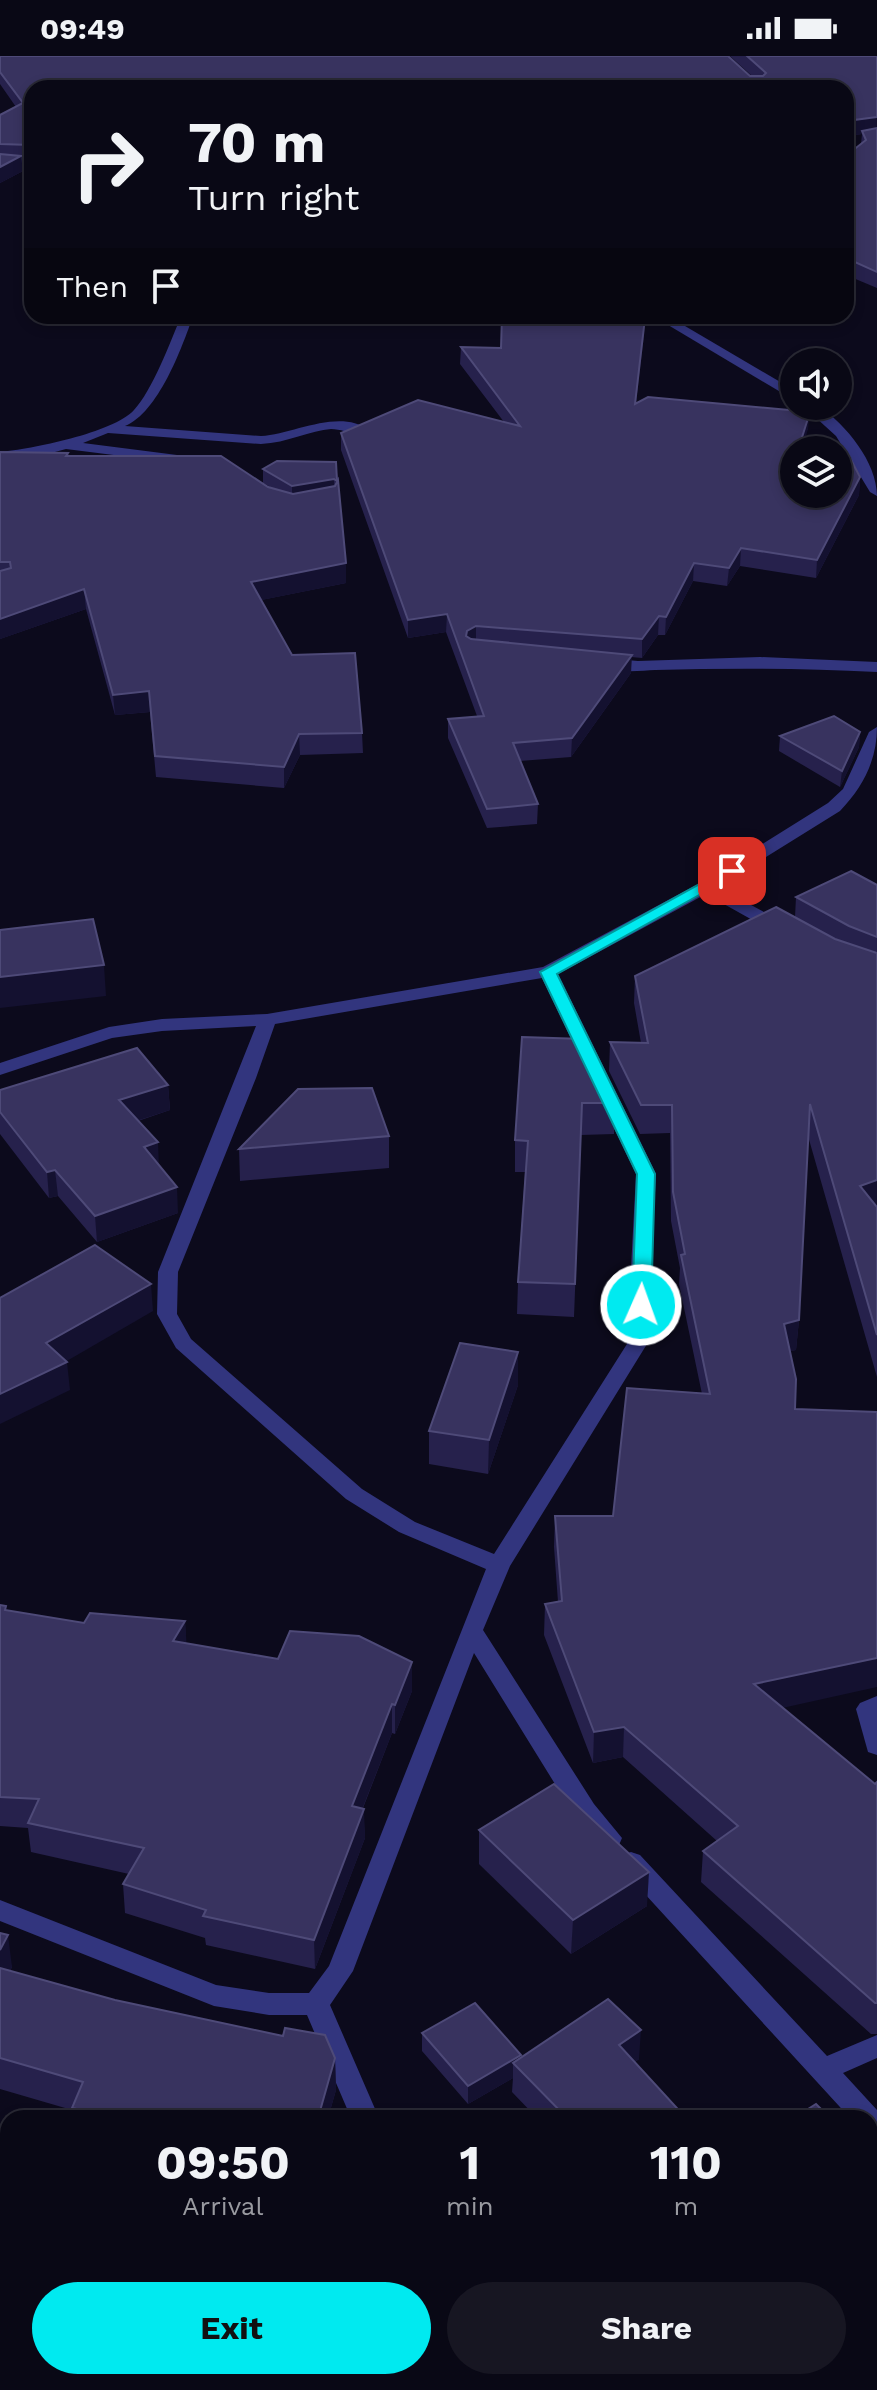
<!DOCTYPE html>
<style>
body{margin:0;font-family:"Work Sans",sans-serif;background:#171622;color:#f1f3f6;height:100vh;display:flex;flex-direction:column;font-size:30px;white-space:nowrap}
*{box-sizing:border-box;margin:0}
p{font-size:26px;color:#999aa0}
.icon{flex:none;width:44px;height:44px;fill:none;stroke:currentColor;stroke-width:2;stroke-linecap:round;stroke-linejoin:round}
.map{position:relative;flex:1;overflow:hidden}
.details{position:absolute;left:0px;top:2054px;width:878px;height:280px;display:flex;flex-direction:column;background:#090815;border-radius:24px 24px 0 0;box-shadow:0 4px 12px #0003,0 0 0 2px #292934}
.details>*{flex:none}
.hud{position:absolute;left:24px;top:24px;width:830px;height:244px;border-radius:24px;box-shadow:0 4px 12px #0003,0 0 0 2px #292934;background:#090815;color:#f1f3f6;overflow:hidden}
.buttons{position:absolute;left:780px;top:292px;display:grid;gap:16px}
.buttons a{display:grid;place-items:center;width:72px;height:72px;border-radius:50%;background:#090815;box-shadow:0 4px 12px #0003,0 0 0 2px #292934;font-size:40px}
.pin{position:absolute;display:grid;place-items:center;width:68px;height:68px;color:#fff;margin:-34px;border-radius:16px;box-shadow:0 4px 12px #0006}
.me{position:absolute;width:88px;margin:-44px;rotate:2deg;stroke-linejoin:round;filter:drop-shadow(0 0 6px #0008)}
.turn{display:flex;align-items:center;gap:28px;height:168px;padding:0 32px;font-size:36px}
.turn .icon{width:104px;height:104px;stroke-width:2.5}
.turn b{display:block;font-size:56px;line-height:68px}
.then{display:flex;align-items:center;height:76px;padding:0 32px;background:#0003;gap:16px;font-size:30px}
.eta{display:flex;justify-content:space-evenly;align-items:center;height:136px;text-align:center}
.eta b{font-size:48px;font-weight:700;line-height:56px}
.primary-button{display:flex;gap:16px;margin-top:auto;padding:16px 32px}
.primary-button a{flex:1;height:92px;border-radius:48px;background:#00eaf0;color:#111;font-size:32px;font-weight:700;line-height:92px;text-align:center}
.primary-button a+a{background:#171622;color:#f1f3f6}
.status{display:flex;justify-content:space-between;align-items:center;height:56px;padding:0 40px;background:#090815;direction:ltr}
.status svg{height:22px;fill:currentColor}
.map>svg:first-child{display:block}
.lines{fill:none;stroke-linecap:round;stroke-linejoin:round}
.minor{fill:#32357e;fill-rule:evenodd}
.wall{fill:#26214c;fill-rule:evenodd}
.shaded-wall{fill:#141130}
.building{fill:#38335f;stroke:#4e4a78;stroke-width:2}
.route{fill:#00eaf0;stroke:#00989c;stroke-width:2}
</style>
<div class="status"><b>09:49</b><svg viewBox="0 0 49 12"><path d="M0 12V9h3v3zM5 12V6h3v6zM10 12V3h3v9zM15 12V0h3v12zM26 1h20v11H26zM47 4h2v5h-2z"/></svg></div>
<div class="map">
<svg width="877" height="2334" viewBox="0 0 877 2334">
<rect width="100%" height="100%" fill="#0c0a1c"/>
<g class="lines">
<g class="minor">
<polygon points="846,82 863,97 846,111 846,102 851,97 846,92"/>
<polygon points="0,105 32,107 32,113 0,111"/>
<path d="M181,260H193C182,292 158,357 125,370L261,380C294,378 339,352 369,374C358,382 344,373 331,373C311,374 287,387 261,388L108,377L83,387L177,399L184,403L177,407L66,393L40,400L0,404V396C31,393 113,377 134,354C152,335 171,285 181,260Z"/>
<polygon points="653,260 668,260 794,334 794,344"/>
<path d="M803,350H819C846,369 877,406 877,440L870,436L836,380Z"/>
<path d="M760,601L877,606V616C803,612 729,612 655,614C639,615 608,618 595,607L603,602L638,605Z"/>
<path d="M877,671C877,704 863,731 840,755L718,831L786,868L789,872L786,876H774L706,838L558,918L656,1118L647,1288L510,1510L483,1574L594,1748L622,1782L619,1789L610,1792L601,1789L576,1762L474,1597L353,1915L330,1949L379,2062H351L307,1959H269L214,1950L0,1865V1844L216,1929L269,1937H309L329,1910L486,1513L399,1476L346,1443L176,1292L157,1258L158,1216L256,970L162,975L112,982L0,1019V1007L109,971L162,963L267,958L543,911L700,827L828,747L843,733L869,676ZM542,922L636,1118L627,1288L494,1498L415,1466L362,1433L191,1283L177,1258L178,1216L256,1022L275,968Z"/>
<polygon points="877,1640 877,1699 868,1696 856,1653 860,1647"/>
<polygon points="631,1796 640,1799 827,2000 877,1979 877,2002 843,2017 877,2054 877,2070 870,2072 870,2062 850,2062 622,1813 618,1806 622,1799"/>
<polygon points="330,2326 360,2326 356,2334 326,2334"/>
</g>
</g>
<g class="wall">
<path d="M0,0L752,20L730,0H877V232L846,219V32H32V104H22L23,115L0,127V59L16,51L0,28ZM862,78L861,88L847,99L846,80Z"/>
<polygon points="645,262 636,347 808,373 794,394 794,438 860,421 859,439 816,522 740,510 727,530 693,525 665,579 658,579 642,602 631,601 631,617 571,701 520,705 538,748 537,768 487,772 448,682 448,663 477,660 446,576 408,582 341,394 341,377 504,366 460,308 461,291 501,292"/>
<polygon points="0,396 68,397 69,400 272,432 263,427 263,413 336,406 346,507 346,527 261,544 292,599 362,677 363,697 300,699 284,732 156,721 150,656 115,659 86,553 0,583"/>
<polygon points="860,676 859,691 840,731 779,695 780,680"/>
<polygon points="877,829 877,1321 808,1080 799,1264 796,1294 790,1295 783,1652 875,1728 877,1726 877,1978 871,1978 701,1826 703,1795 717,1785 623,1701 593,1707 544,1579 545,1548 558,1546 554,1491 555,1460 613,1460 702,1338 679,1228 680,1212 671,1165 670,1077 640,1078 609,1015 610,986 641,987 634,947 635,920 795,861 796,841"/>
<polygon points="522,981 615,1047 614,1078 581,1079 574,1261 517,1258 518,1226 525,1116 515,1116 515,1084"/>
<polygon points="168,1029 170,1054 138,1065 159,1110 178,1157 97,1186 58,1140 49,1142 0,1078 0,1034"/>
<polygon points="389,1080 389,1112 240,1125 239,1093"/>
<polygon points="518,1329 488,1418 429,1408 429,1375"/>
<polygon points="0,1549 6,1550 6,1554 84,1567 185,1565 186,1588 278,1603 412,1606 412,1635 395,1678 392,1677 363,1752 365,1782 315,1913 206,1889 205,1882 125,1857 123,1828 129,1818 31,1796 28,1772 0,1770"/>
<polygon points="479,1774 647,1850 571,1898 479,1808"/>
<polygon points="0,1877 12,1911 10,1915 115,1944 335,2002 336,2034 328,2062 73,2062 72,2054 0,2033"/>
<polygon points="422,1977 521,1999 521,2002 639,2003 635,2006 686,2062 537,2062 512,2036 513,2022 468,2048 422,1995"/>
<polygon points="877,2111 877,2334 861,2334 855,2326 870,2326"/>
<polygon points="618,2326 673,2326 663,2334 624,2334"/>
</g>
<g class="shaded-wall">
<polygon points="877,61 877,76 862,75 862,78 846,80 846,65"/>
<polygon points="21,100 23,115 0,127 0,111"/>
<polygon points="645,262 644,279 634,365 635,348"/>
<polygon points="810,356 808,373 802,394 798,394"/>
<polygon points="860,421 859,439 816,522 817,504"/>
<polygon points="334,423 334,437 292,445 292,430"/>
<polygon points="741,492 740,510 727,530 729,512"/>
<polygon points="346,507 346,527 251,546 251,526"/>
<polygon points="694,507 693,525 665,579 666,561"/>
<polygon points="84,533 86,553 0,583 0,563"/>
<polygon points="447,558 446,576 408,582 408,564"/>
<polygon points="659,560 658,579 642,602 642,583"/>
<polygon points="476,570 476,588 466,598 467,575"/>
<polygon points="632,599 631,617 571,701 572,682"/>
<polygon points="149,635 150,656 115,659 113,639"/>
<polygon points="860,676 859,691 840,731 842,715"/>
<polygon points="299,678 300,699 284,732 284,711"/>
<polygon points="104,909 106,940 0,952 0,921"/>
<polygon points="168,1029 170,1054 121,1070 119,1044"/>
<polygon points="158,1086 159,1112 144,1091"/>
<polygon points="55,1114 58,1140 49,1142 47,1116"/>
<polygon points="877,1124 877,1152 860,1130"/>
<polygon points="177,1131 178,1157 97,1186 95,1160"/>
<polygon points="151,1228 153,1255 53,1313 67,1306 70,1334 0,1368 0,1338 46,1287"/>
<polygon points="799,1264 796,1294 781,1297 784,1268"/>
<polygon points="518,1296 518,1329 488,1418 489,1384"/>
<polygon points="185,1565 187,1594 173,1585"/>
<polygon points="877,1602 877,1631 751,1659 754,1628"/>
<polygon points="412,1606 412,1635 395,1678 395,1649"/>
<polygon points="392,1648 392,1677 352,1779 352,1750"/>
<polygon points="624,1671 623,1701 593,1707 594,1676"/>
<polygon points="364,1753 365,1782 315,1913 314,1884"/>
<polygon points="649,1816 647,1850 571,1898 573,1864"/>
<polygon points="8,1879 12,1911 0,1933 0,1894"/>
<polygon points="641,1974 639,2003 618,2018 619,1989"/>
<polygon points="521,1999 520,2014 513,2007 513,2022 468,2048 468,2030"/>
<polygon points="335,2002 336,2034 328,2062 318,2062"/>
<polygon points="877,2308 876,2334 866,2334 867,2326 870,2326 870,2311"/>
<polygon points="636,2326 673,2326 663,2334 635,2334"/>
</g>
<g class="building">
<polygon points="0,0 728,0 750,20 763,20 766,17 747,0 877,0 877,61 846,65 846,32 32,32 32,91 31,89 0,88 0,59 23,47 0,16"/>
<polygon points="877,72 877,216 846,202 846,98 847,99 866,84 862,75"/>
<polygon points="0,98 21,100 0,111"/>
<polygon points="502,260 583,260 645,262 635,348 648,341 810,356 798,394 794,394 794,438 838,438 838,398 848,398 860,421 817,504 741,492 729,512 694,507 666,561 659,560 642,583 476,570 467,575 466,580 471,583 632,599 572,682 513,687 538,748 487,753 448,663 484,660 447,558 408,564 341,377 418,344 520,370 461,291 501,292"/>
<polygon points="0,396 68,397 66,400 221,400 268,431 293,438 335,430 338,424 346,507 251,526 292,599 355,597 362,677 299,678 284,711 155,700 149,635 113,639 84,533 0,563 0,515 11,512 10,506 0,506"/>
<polygon points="277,405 336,406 337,425 334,423 292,430 263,413"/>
<polygon points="834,660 860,676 842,715 780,680"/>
<polygon points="851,815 877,829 877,881 849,870 796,841"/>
<polygon points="776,851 835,883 877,897 877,1124 860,1130 877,1151 877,1279 810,1048 799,1264 784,1268 796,1323 795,1353 877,1356 877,1602 754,1628 875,1728 877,1726 877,1947 875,1947 703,1795 738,1770 624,1671 594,1676 545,1548 562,1545 555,1460 613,1460 627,1332 710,1338 681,1199 685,1198 673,1136 672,1049 641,1049 610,986 648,987 635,920"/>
<polygon points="93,863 104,909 0,921 0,874"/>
<polygon points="522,981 584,983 615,1047 582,1047 575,1228 518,1226 528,1085 515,1084"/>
<polygon points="137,992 168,1029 119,1044 158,1086 144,1091 177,1131 95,1160 55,1114 47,1116 0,1056 0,1034"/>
<polygon points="372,1032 389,1080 239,1093 298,1033"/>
<polygon points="95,1189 151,1228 46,1287 67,1306 0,1338 0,1242"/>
<polygon points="460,1287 518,1296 489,1384 429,1375"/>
<polygon points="0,1549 6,1550 5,1554 84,1567 90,1557 185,1565 173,1585 278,1603 290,1575 359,1580 412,1606 395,1649 392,1648 352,1750 364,1753 314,1884 203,1860 206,1854 123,1828 144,1792 28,1767 39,1743 0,1741"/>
<polygon points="554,1728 649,1816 573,1864 479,1774"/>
<polygon points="0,1877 8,1879 0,1894"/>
<polygon points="0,1912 115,1944 283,1980 285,1972 325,1979 335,2002 318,2062 118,2062 72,2052 83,2026 0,2002"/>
<polygon points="608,1943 641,1974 619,1989 686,2062 567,2062 513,2007"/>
<polygon points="475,1947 521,1999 468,2030 422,1977"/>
<polygon points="816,2048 830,2062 794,2062"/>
<polygon points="870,2104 877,2111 877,2308 870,2311"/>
</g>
<polygon class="route" points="732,810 737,812 737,818 557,918 655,1118 651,1249 641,1255 632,1249 637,1118 540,916"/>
</svg>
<div class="buttons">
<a><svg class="icon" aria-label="sound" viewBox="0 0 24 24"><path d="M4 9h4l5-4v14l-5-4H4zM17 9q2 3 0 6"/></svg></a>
<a><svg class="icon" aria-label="layers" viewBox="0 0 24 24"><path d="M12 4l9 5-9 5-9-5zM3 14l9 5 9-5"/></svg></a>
</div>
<div class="pin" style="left:732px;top:815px;background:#d93025"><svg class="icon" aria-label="arrive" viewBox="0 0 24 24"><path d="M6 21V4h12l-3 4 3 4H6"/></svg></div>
<svg class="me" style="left:641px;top:1249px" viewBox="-20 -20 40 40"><circle r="17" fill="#00eaf0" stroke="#fff" stroke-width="3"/><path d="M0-11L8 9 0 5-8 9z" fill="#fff"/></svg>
<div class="hud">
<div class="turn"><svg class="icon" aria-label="right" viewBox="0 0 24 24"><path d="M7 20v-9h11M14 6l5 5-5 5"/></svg><div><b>70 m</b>Turn right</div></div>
<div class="then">Then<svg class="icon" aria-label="arrive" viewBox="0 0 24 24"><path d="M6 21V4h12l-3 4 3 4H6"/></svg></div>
</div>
<section class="details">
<div class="eta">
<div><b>09:50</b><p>Arrival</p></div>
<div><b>1</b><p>min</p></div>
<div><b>110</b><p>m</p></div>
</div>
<div class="primary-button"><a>Exit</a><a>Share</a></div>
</section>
</div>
